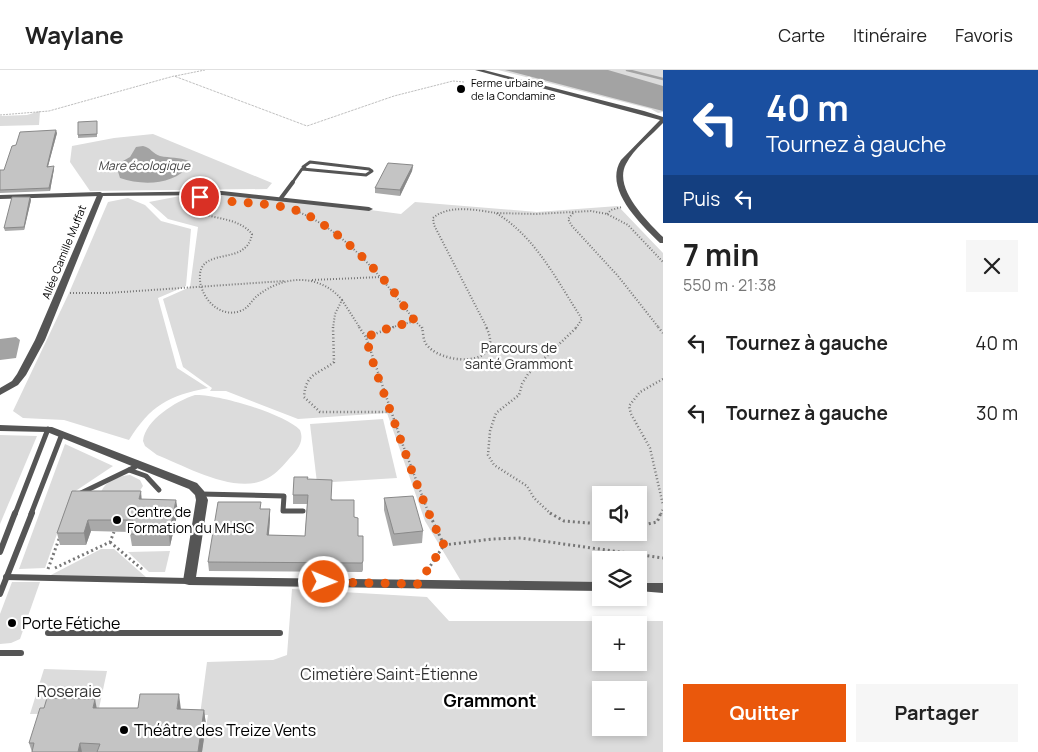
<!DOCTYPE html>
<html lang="fr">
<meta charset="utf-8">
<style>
body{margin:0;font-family:Manrope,sans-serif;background:#f6f6f6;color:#222;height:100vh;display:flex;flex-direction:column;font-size:19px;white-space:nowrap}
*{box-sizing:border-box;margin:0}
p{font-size:16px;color:#767676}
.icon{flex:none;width:28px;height:28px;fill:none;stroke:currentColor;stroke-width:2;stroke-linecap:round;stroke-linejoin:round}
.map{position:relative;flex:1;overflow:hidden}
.panel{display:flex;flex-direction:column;background:#fff;width:375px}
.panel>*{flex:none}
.banner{background:#1a4fa0;color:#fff;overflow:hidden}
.controls{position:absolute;left:592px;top:416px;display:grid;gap:10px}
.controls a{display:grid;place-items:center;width:55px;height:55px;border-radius:0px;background:#fff;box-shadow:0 2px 8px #0003;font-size:25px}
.pin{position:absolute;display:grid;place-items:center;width:42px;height:42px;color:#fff;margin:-21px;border:2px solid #fff;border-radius:50%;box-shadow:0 1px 5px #0007}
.me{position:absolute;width:55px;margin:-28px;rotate:91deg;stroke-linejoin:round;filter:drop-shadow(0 0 4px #0008)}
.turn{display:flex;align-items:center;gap:18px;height:105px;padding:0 20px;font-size:22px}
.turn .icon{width:65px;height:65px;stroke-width:2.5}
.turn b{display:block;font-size:35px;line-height:42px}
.then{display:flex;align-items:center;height:48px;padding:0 20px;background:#0003;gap:10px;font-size:19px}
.round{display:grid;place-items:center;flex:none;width:52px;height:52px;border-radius:0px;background:#f6f6f6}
.summary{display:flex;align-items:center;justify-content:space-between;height:85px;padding:0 20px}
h1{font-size:30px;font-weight:700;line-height:38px}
.button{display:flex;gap:10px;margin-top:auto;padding:10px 20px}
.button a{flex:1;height:58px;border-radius:0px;background:#ea580c;color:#fff;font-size:20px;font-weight:700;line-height:58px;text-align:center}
.button a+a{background:#f6f6f6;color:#222}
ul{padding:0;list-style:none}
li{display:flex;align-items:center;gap:15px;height:70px;padding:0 20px}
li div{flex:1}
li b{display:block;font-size:19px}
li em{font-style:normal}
header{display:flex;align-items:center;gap:30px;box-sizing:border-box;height:70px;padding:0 25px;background:#fff;border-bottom:1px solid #e0e0e0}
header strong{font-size:24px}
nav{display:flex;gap:28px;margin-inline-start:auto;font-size:18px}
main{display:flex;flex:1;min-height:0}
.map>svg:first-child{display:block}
.green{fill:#dcdcdc;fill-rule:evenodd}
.water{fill:#a3a3a3}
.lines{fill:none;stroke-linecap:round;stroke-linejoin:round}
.stream{stroke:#a3a3a3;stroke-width:2.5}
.path-far3{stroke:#777;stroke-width:1;stroke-dasharray:0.5 1;stroke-linecap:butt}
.path-far2{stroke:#777;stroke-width:2;stroke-dasharray:1 2;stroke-linecap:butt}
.path-far1{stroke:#777;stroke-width:2.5;stroke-dasharray:1 2.5;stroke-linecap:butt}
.path{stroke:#777;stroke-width:3;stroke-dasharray:2 3;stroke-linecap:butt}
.lane-far3{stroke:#555;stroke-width:3}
.lane-far2{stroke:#555;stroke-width:4}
.lane-far1{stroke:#555;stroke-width:5}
.lane{stroke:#555;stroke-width:6}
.street{fill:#555;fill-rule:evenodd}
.wall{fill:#a9a9a9}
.shaded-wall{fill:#898989}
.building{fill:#c4c4c4;stroke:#898989}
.route{stroke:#ea580c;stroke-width:9;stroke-dasharray:0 16.2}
.poi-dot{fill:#000;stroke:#fff;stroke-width:2}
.labels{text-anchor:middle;stroke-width:4.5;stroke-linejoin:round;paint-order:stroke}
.far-poi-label{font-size:11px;fill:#000;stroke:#fff;text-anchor:start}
.far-street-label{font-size:11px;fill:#000;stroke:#fff}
.far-water-label{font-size:12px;font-style:italic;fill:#444;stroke:#fff}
.park-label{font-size:14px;fill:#333;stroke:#fff}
.poi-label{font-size:14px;fill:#000;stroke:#fff;text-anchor:start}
.near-poi-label{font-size:16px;fill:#000;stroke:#fff;text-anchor:start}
.near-park-label{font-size:16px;fill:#333;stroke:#fff}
.near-neighbourhood-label{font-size:18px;font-weight:bold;fill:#000;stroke:#fff}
</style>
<header>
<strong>Waylane</strong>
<nav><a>Carte</a><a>Itinéraire</a><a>Favoris</a></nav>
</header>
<main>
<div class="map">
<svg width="663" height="682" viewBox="0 0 663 682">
<rect width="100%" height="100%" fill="#fff"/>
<g class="green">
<polygon points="498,0 663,0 663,42 658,43 651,39"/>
<polygon points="40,41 39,55 0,56 0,46 27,45"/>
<polygon points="153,64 272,113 267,119 90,121 70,92 72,76 114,68"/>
<path d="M201,122L263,126L401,144L415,132L537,142L618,136L663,183V514H639V490H601V513L461,511L425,451L387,343L298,349L226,321H210L212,318L183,297L163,229L190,217L198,157L168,149L149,132ZM601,425H639V462H601Z"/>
<path d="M128,128L145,135L161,151L191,159L186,216L158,228L177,298L208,318C168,326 151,335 129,370L64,350L23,348L13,341L69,223L108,132Z"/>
<path d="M195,325C218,324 285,344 300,360C305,373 296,381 288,390C281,398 274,406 264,410C234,424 185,396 157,385L145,376L143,371C145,350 176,331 195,325Z"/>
<polygon points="383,349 397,408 317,413 310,354"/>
<polygon points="0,365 37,366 0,454"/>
<polygon points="65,374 113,396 71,424 45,498 19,499"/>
<path d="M130,405L140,410L143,416L139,422H101C105,411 119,406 130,405Z"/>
<polygon points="101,479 114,479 147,508 49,506"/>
<polygon points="170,481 165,502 149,502 128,482"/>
<polygon points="12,512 40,512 20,569 11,573 0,574 0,544"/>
<path d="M292,519L427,527L449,551H663V682H202L208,645H200L207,592L273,590L287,585ZM601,555H639V592H601ZM601,620H639V658H601Z"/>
<polygon points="44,599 107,601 98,643 30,644"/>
</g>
<g class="water">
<polygon points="505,0 608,0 663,16 663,41"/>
<path d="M143,76C150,77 153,84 160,86C170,88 179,87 189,91L190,95C174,115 143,116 120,108L116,95L130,87L136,77Z"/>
<polygon points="16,267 20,270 16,288 0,290 0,269"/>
</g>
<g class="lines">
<polyline class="stream" points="627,0 663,9"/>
<g class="path-far3">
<polyline points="175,6 205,0"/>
<polyline points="0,45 49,41 174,6 307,56 394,26 453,11 464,12"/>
</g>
<g class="path-far2">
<path d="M195,131L190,134V138C210,151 236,145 252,164C247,196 203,177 200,204C198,226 219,249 240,241C248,239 251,231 257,226C283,205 320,203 342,230L335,244L333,258"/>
<path d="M294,140C347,161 381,207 415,251L389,258"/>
<polyline points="573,143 568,149 572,156 618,206 659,258"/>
<polyline points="607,144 611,140 622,137"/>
<polyline points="312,210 381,207"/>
<polyline points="70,223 108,223 284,211"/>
<polyline points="342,230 360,258"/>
<polyline points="415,251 422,258"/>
<path d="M487,258L434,155L433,148C449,134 477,140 496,143"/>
<path d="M576,258L582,249C557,211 536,167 496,143L536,144L591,141L607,144L628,155L663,192"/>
</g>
<g class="path-far1">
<path d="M333,257L334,292C318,305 306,302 304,327L320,342H390"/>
<polyline points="359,257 366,267"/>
<polyline points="394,257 366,267 401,370 429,444"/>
<path d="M422,257C423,261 423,268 425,272C436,295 508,300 486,257"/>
<polyline points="658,257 663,263"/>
<polyline points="663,309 640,322 629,336 631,344 650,378 663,435"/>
<polyline points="551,444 534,428 527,416 494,395 488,385 490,361 496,343 519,325 522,314 528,304 577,257"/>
<polyline points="661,444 663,439"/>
</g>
<g class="path">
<polyline points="550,443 564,451 601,454"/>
<polyline points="639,456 657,452 661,443"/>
<polyline points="110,472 143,500"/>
<polyline points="444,475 492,469 521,468 663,488"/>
<polyline points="55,498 110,472 114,462"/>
<polyline points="48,499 59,469"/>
<polyline points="425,504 444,475 429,443"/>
</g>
<polyline class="lane-far3" points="292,113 302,99 366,105 372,101 369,99 310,92 303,97 305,98"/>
<g class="lane-far2">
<polyline points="0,127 100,124"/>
<polyline points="281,128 293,112"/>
</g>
<g class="lane-far1">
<polyline points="129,400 146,406 159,420"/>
<polyline points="81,423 135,397 137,393"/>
<polyline points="201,424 284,426 283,441 303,441"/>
<polyline points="15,444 48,359"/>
<polyline points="31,444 62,364"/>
</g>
<g class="lane">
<polyline points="0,482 15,443"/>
<polyline points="6,507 188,511"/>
<polyline points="0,524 32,443"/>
<polyline points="48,563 280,563"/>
<polyline points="0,583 21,583"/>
</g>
<g class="street">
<path d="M475,0H484L644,41L663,47V53C651,66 634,78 626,94C613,118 647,151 663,167V173H660C641,154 603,119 621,90L660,50Z"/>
<polygon points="222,121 369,137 373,139 369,141 222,125 103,126 45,270 26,305 18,315 0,325 0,318 12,311 17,304 35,270 98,123"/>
<polygon points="0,355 52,357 197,413 204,421 208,430 196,507 601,512 601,521 189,515 185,514 183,511 196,430 195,425 189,419 47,362 0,361"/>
<polygon points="639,513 663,513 663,523 639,521"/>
</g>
</g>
<g class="wall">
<polygon points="97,54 97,67 78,68 78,65"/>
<polygon points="57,63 48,96 54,99 50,121 0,123 0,100 4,100 16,75"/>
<polygon points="413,95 412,101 400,126 375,123 375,118"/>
<polygon points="30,127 31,130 24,160 5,161 4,158"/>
<polygon points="308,409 354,447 358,466 363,466 363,500 362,502 209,501 208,492 262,439 270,439 270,448 269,465 305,466 307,434 293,434 293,425"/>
<polygon points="72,421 142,429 178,441 170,476 132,476 130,464 130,462 91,461 86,475 60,475 57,463"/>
<polygon points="384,428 423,461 422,473 393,476 384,440"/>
<polygon points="97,638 204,640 206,655 202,682 32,682 29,673"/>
</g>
<g class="shaded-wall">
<polygon points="56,60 57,63 47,100 47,97"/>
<polygon points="413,95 412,101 400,126 400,120"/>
<polygon points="54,96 54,99 50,121 49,118"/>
<polygon points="30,127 31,130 24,160 24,157"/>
<polygon points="141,421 142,433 139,429"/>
<polygon points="176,430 178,441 170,476 169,464"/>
<polygon points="270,439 270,448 268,474 267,465"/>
<polygon points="88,450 91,461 86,475 84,463"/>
<polygon points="179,624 181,640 177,639"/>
<polygon points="95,629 98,645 93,638"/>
<polygon points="204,640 206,655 202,682 198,682"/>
<polygon points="80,673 82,682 78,682"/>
</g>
<g class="building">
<polygon points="97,51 97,64 78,65 78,52"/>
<polygon points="56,60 47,97 54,96 49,118 0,120 0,100 4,100 12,76 16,75 20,62"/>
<polygon points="388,93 413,95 400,120 375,118"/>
<polygon points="12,127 30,127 24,157 4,158"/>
<polygon points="294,407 308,407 307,409 332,410 331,430 354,430 354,447 358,448 358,466 363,466 363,491 362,493 208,492 218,432 261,432 260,439 270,439 267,465 305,466 308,425 293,425"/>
<polygon points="72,421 141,421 139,429 176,430 169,464 130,464 133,450 88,450 84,463 57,463"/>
<polygon points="413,426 423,461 394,464 384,428"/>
<polygon points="140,624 179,624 177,639 204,640 198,682 97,682 100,674 80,673 78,682 32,682 34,673 29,673 40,638 44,638 47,628 95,629 93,638 138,638"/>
</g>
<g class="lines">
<path class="route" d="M200,127C230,134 262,131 292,139C325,148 368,190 390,217C399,228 406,240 415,251L389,258L366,267C373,297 385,325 395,354C410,396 424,437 444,475L418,514L324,512"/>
</g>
<g class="poi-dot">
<circle cx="461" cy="19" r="5"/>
<circle cx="117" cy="450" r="5"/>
<circle cx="12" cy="553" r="5"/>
<circle cx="124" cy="660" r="5"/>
</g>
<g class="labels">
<g class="far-poi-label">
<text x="471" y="17">Ferme urbaine<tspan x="471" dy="13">de la Condamine</tspan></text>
</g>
<g class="far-street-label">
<text transform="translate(64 182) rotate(-68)" y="4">Allée Camille Muffat</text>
</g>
<g class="far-water-label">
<text x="144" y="100">Mare écologique</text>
</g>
<g class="park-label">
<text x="519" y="283">Parcours de<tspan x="519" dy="16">santé Grammont</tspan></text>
</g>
<g class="poi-label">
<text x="127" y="447">Centre de<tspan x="127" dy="16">Formation du MHSC</tspan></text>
</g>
<g class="near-poi-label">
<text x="22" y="559">Porte Fétiche</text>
<text x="134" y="666">Théâtre des Treize Vents</text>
</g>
<g class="near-park-label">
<text x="389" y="610">Cimetière Saint-Étienne</text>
<text x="69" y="627">Roseraie</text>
</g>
<g class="near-neighbourhood-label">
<text x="490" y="637">Grammont</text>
</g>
</g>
</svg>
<div class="controls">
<a><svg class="icon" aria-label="sound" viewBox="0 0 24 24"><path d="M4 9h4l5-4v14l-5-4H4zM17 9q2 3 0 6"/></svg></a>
<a><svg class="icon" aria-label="layers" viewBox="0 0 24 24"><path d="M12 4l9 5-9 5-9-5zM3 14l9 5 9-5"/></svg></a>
<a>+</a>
<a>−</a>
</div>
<div class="pin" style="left:200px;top:127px;background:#d93025"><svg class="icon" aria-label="arrive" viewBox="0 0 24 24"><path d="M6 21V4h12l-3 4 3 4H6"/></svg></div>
<svg class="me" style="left:324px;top:512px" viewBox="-20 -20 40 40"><circle r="17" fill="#ea580c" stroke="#fff" stroke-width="3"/><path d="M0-11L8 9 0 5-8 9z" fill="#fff"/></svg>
</div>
<section class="panel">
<div class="banner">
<div class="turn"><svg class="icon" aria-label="left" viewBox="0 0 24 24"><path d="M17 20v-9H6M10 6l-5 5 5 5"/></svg><div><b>40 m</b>Tournez à gauche</div></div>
<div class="then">Puis<svg class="icon" aria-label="left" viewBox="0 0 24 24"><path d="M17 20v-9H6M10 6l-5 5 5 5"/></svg></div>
</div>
<div class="summary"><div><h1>7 min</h1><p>550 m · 21:38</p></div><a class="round"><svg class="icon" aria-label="close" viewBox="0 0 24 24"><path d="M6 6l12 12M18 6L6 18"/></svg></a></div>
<ul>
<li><svg class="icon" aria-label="left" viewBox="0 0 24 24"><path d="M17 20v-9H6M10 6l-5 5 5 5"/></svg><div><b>Tournez à gauche</b></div><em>40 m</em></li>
<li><svg class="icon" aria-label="left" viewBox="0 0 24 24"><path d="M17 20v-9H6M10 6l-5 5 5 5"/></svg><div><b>Tournez à gauche</b></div><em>30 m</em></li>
</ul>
<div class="button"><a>Quitter</a><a>Partager</a></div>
</section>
</main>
